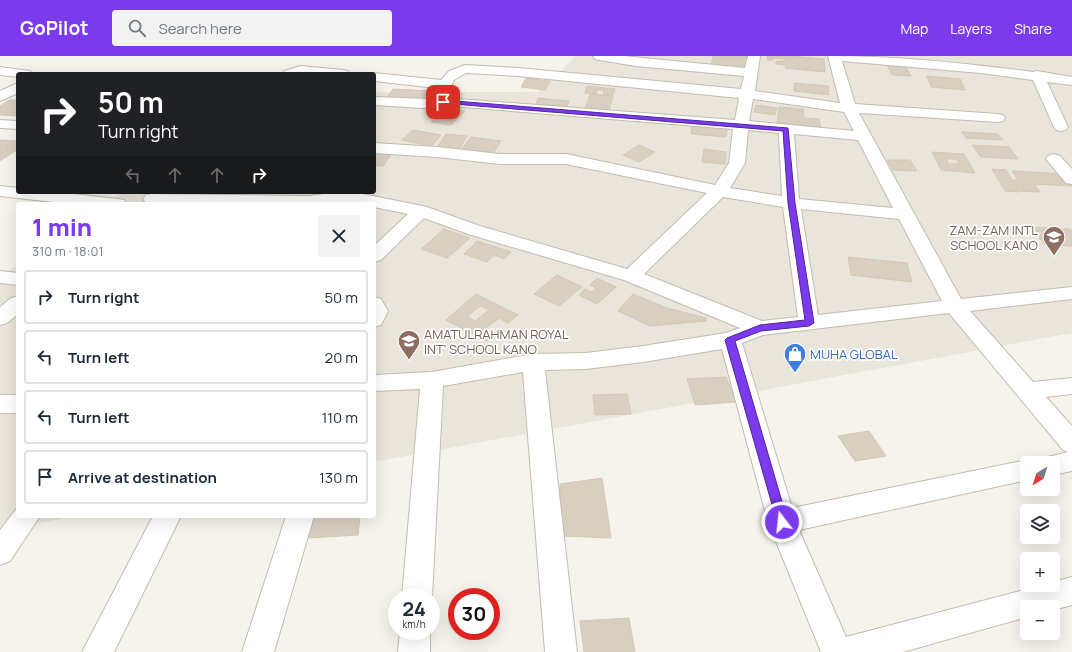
<!DOCTYPE html>
<meta charset="utf-8">
<style>
body{margin:0;font-family:Manrope,sans-serif;background:#f2f2f3;color:#1f2937;height:100vh;display:flex;flex-direction:column;font-size:15px;white-space:nowrap}
*{box-sizing:border-box;margin:0}
p{font-size:13px;color:#747a83}
.icon{flex:none;width:22px;height:22px;fill:none;stroke:currentColor;stroke-width:2;stroke-linecap:round;stroke-linejoin:round}
.map{position:relative;flex:1;overflow:hidden}
.side{position:absolute;left:16px;top:146px;width:360px;height:316px;display:flex;flex-direction:column;background:#fff;border-radius:4px;box-shadow:0 4px 16px #0002}
.side>*{flex:none}
.hud{position:absolute;left:16px;top:16px;width:360px;height:122px;border-radius:4px;box-shadow:0 4px 16px #0002;background:#202124;color:#fff;overflow:hidden}
.needle{width:26px;rotate:218deg}
.controls{position:absolute;left:1020px;top:400px;display:grid;gap:8px}
.controls a{display:grid;place-items:center;width:40px;height:40px;border-radius:4px;background:#fff;box-shadow:0 4px 16px #0002;font-size:20px}
.speed{position:absolute;left:388px;top:532px;display:flex;gap:8px;font-size:20px;font-weight:700;text-align:center}
.speed>*{display:grid;place-content:center;width:52px;height:52px;border-radius:50%;background:#fff;box-shadow:0 4px 16px #0002;line-height:1}
.speed small{font-size:10px;font-weight:400}
.speed .limit{border:6px solid #d22;background:#fff;color:#111}
.pin{position:absolute;display:grid;place-items:center;width:34px;height:34px;color:#fff;margin:-17px;border-radius:8px;box-shadow:0 2px 6px #0006}
.me{position:absolute;width:44px;margin:-22px;rotate:344deg;stroke-linejoin:round;filter:drop-shadow(0 0 3px #0008)}
.turn{display:flex;align-items:center;gap:14px;height:84px;padding:0 16px;font-size:18px}
.turn .icon{width:52px;height:52px;stroke-width:2.5}
.turn b{display:block;font-size:28px;line-height:34px}
.lanes{display:flex;align-items:center;height:38px;padding:0 16px;background:#0003;justify-content:center;gap:20px;direction:ltr}
.lanes .off{opacity:.35}
.round{display:grid;place-items:center;flex:none;width:42px;height:42px;border-radius:4px;background:#f2f2f3}
.head{display:flex;align-items:center;justify-content:space-between;height:68px;padding:0 16px}
h1{font-size:24px;font-weight:800;line-height:30px;color:#7c3aed}
ul{padding:0;list-style:none}
li{display:flex;align-items:center;gap:12px;height:54px;margin:0 8px 6px;padding:0 8px;border:2px solid #e0e1e3;border-radius:4px}
li div{flex:1}
li b{display:block;font-size:15px}
li em{font-style:normal}
header{display:flex;align-items:center;gap:24px;box-sizing:border-box;height:56px;padding:0 20px;background:#7c3aed;color:#fff}
header strong{font-size:19px}
nav{display:flex;gap:22px;margin-inline-start:auto;font-size:14px}
.search{width:280px;height:36px;background:#f2f2f3;display:flex;align-items:center;gap:10px;box-sizing:border-box;padding:0 14px;border-radius:4px;color:#747a83;font-size:15px}
.map>svg:first-child{display:block}
.residential{fill:#eae5da}
.building{fill:#d8cfc1;stroke:#d3c7b4;fill-rule:evenodd}
.lines{fill:none;stroke-linecap:round;stroke-linejoin:round}
.street-casing{stroke:#c2bbae;stroke-width:2}
.street{fill:#fff;fill-rule:evenodd}
.route{fill:#7c3aed;stroke:#51269a}
.labels{text-anchor:middle;stroke-width:3.5;stroke-linejoin:round;paint-order:stroke}
.education-label{font-size:13px;fill:#785e54;stroke:#fff;text-anchor:end}
.shop-label{font-size:13px;fill:#366cbe;stroke:#fff;text-anchor:start}
</style>
<header>
<strong>GoPilot</strong>
<div class="search"><svg class="icon" aria-label="search" viewBox="0 0 24 24"><circle cx="10" cy="10" r="6"/><path d="M15 15l6 6"/></svg>Search here</div>
<nav><a>Map</a><a>Layers</a><a>Share</a></nav>
</header>
<div class="map">
<svg width="1072" height="596" viewBox="0 0 1072 596">
<rect width="100%" height="100%" fill="#f6f3ec"/>
<g class="residential">
<polygon points="576,0 1072,0 1072,277 374,406 374,148 105,148 122,136 374,136 374,36 538,36"/>
<polygon points="18,208 18,460 78,460 0,474 0,221"/>
</g>
<g class="building">
<polygon points="713,0 749,0 748,14 711,10"/>
<polygon points="767,0 791,0 824,3 825,16 785,12 786,9 776,8 776,5 785,5 785,3 773,2 773,4 767,4"/>
<polygon points="887,9 905,10 911,20 892,19"/>
<polygon points="927,20 960,23 965,34 931,31"/>
<polygon points="526,22 550,25 545,34 521,31"/>
<polygon points="794,27 828,30 829,39 794,35"/>
<polygon points="587,30 615,33 613,39 603,39 604,34 597,34 596,38 585,37"/>
<polygon points="393,33 432,35 426,47 385,44"/>
<polygon points="590,38 613,40 608,58 584,56"/>
<polygon points="538,42 569,45 566,53 535,51"/>
<polygon points="9,44 18,44 18,60 0,59 0,50"/>
<polygon points="756,49 777,52 775,59 754,56"/>
<polygon points="779,51 803,53 804,62 819,63 821,73 777,69"/>
<polygon points="445,52 465,55 451,69 431,66"/>
<polygon points="692,68 727,71 726,81 691,78"/>
<polygon points="413,74 441,79 428,94 418,92 422,88 402,84"/>
<polygon points="962,76 998,78 1003,84 966,82"/>
<polygon points="446,78 467,80 459,94 437,92"/>
<polygon points="471,81 501,85 492,99 461,94"/>
<polygon points="0,84 18,85 18,93 0,105"/>
<polygon points="639,89 655,96 639,106 623,99"/>
<polygon points="972,89 1009,91 1018,103 981,101"/>
<polygon points="704,93 726,96 725,108 702,106"/>
<path d="M932,96L964,98L975,117L941,114ZM946,103H956L959,108H949Z"/>
<polygon points="374,97 391,99 383,110 374,109"/>
<polygon points="887,104 910,104 917,115 893,114"/>
<polygon points="992,113 1006,114 1019,136 1005,135"/>
<polygon points="1012,115 1065,118 1072,128 1072,130 1034,128 1040,136 1020,135 1013,124 1018,124"/>
<polygon points="1031,171 1070,173 1072,175 1072,190 1045,189"/>
<polygon points="444,173 470,182 447,202 421,193"/>
<polygon points="477,185 511,196 504,203 494,199 487,206 464,198"/>
<polygon points="848,201 907,207 912,226 851,219"/>
<polygon points="557,219 582,231 559,250 534,238"/>
<polygon points="597,222 616,231 597,248 579,239 585,233 592,236 596,232 590,229"/>
<path d="M476,238L518,259L508,267L499,262L486,272L496,277L487,285L446,264ZM480,250L489,254L475,265L467,260Z"/>
<polygon points="633,238 667,252 706,262 706,265 650,270 618,255"/>
<polygon points="726,321 736,346 695,349 687,323"/>
<polygon points="627,338 631,358 595,359 593,339"/>
<polygon points="869,375 886,400 855,405 838,380"/>
<polygon points="602,422 611,482 561,480 560,428"/>
<polygon points="315,460 360,460 358,479 309,482"/>
<polygon points="629,562 635,596 584,596 580,565"/>
</g>
<g class="lines">
<g class="street-casing">
<g id="street">
<path d="M593,0H623L745,12L748,0H760L755,35L840,47L828,0C896,0 965,7 1033,16L1037,15L1072,21V29L1047,26L1068,71L1066,74L1061,75L1056,74L1054,71L1033,24L981,17L842,5L855,48L998,58L1003,59L1005,62L1003,65L998,66L859,57L961,243L1072,231V243L970,255L1033,326L1072,322V338L1046,341L1072,370V415L1053,419V407H1041L1044,402L1068,396L1063,394L949,257L763,279L742,287L792,452L1027,404L1036,407H1027V424L799,474L846,581L1043,529H1053V526L1072,521V549L1053,554V551H1027V561L903,596H821L768,466L722,293L643,306L586,313L545,314L577,596H545L523,316L443,330L432,541L431,543V541H402L420,333L374,335V319L432,316L533,298L586,297L643,290L726,277L740,272L624,224L468,178L424,162L381,204L374,206V190L408,158L374,151V148L351,146L348,148H151L146,147L143,143L146,139L152,138L309,140L338,136H353L427,151L480,170L627,213L707,137L566,108H500L437,101L374,97V87L437,91L500,98H566L715,129L729,107L733,73L451,50L423,52L374,49V41L430,43L436,32L374,25V18H370L374,17L441,24L449,15L465,9L518,12L741,33L744,20L636,10L599,4L595,3ZM466,17L518,20L739,42L735,64L445,42L454,24ZM753,43L844,56L854,75L749,65ZM748,74L779,77L782,140L730,132L745,107ZM794,78L858,84L893,152L799,143ZM723,141L783,151L798,261L762,265L644,218ZM801,153L899,163L942,245L818,259Z"/>
<polygon points="301,10 343,14 348,15 350,18 282,18 284,15"/>
<polygon points="0,11 30,15 32,18 18,18 18,21 0,19"/>
<polygon points="18,27 18,37 0,45 0,35"/>
<polygon points="0,64 18,65 18,73 0,72"/>
<polygon points="1054,98 1060,100 1072,113 1072,128 1066,127 1046,103 1048,100"/>
<polygon points="0,130 18,132 18,136 56,136 118,143 124,144 127,148 71,148 0,140"/>
<polygon points="0,215 18,217 18,229 0,227"/>
<polygon points="18,240 18,258 7,267 0,269 0,251 11,242"/>
<polygon points="374,241 381,243 388,255 381,269 374,271"/>
<rect x="0" y="339" width="18" height="18"/>
<polygon points="18,451 18,460 40,460 10,505 0,509 0,474"/>
<polygon points="153,460 181,460 114,596 82,596"/>
<polygon points="286,460 314,460 274,596 242,596"/>
<polygon points="400,575 430,575 430,596 398,596"/>
</g>
</g>
<use href="#street" class="street"/>
</g>
<polygon class="route" points="443,44 788,72 795,147 814,267 809,270 761,275 735,285 788,466 786,469 782,470 778,469 777,466 725,284 727,282 760,269 805,264 788,147 783,75 441,47 441,45"/>
<defs>
<g id="school-pin" transform="scale(1.15)"><path d="M0 17L-7.5 6A9.5 9.5 0 1 1 7.5 6Z" fill="#8d6e63" stroke="#fff"/><path d="M0-5L7-2L0 1L-7-2ZM-4 1L0 2.5L4 1V4Q0 6-4 4Z" fill="#fff"/></g>
<g id="shop-pin" transform="scale(1.15)"><path d="M0 17L-7.5 6A9.5 9.5 0 1 1 7.5 6Z" fill="#3f7fe0" stroke="#fff"/><path d="M-5-2.5h2.3a2.7 3.5 0 0 1 5.4 0H5L5.5 6h-11ZM-1.5-2.5h3a1.5 2.3 0 0 0-3 0Z" fill="#fff"/></g>
</defs>
<g fill-rule="evenodd">
<use href="#school-pin" x="1054" y="181"/>
<use href="#school-pin" x="409" y="285"/>
<use href="#shop-pin" x="795" y="298"/>
</g>
<g class="labels">
<g class="education-label">
<text x="1038" y="179">ZAM-ZAM INTL<tspan x="1038" dy="15">SCHOOL KANO</tspan></text>
<text x="424" y="283" text-anchor="start">AMATULRAHMAN ROYAL<tspan x="424" dy="15">INT' SCHOOL KANO</tspan></text>
</g>
<g class="shop-label">
<text x="810" y="303">MUHA GLOBAL</text>
</g>
</g>
</svg>
<div class="controls">
<a><svg class="needle" viewBox="-14 -14 28 28"><path d="M0-13l5 13h-10z" fill="#e53935"/><path d="M0 13l5-13h-10z" fill="#747a83"/></svg></a>
<a><svg class="icon" aria-label="layers" viewBox="0 0 24 24"><path d="M12 4l9 5-9 5-9-5zM3 14l9 5 9-5"/></svg></a>
<a>+</a>
<a>−</a>
</div>
<div class="speed"><div>24<small>km/h</small></div><div class="limit">30</div></div>
<div class="pin" style="left:443px;top:46px;background:#d93025"><svg class="icon" aria-label="arrive" viewBox="0 0 24 24"><path d="M6 21V4h12l-3 4 3 4H6"/></svg></div>
<svg class="me" style="left:782px;top:466px" viewBox="-20 -20 40 40"><circle r="17" fill="#7c3aed" stroke="#fff" stroke-width="3"/><path d="M0-11L8 9 0 5-8 9z" fill="#fff"/></svg>
<div class="hud">
<div class="turn"><svg class="icon" aria-label="right" viewBox="0 0 24 24"><path d="M7 20v-9h11M14 6l5 5-5 5"/></svg><div><b>50 m</b>Turn right</div></div>
<div class="lanes"><svg class="icon off" aria-label="left" viewBox="0 0 24 24"><path d="M17 20v-9H6M10 6l-5 5 5 5"/></svg><svg class="icon off" aria-label="ahead" viewBox="0 0 24 24"><path d="M12 20V5M6 11l6-6 6 6"/></svg><svg class="icon off" aria-label="ahead" viewBox="0 0 24 24"><path d="M12 20V5M6 11l6-6 6 6"/></svg><svg class="icon" aria-label="right" viewBox="0 0 24 24"><path d="M7 20v-9h11M14 6l5 5-5 5"/></svg></div>
</div>
<section class="side">
<div class="head"><div><h1>1 min</h1><p>310 m · 18:01</p></div><a class="round"><svg class="icon" aria-label="close" viewBox="0 0 24 24"><path d="M6 6l12 12M18 6L6 18"/></svg></a></div>
<ul>
<li><svg class="icon" aria-label="right" viewBox="0 0 24 24"><path d="M7 20v-9h11M14 6l5 5-5 5"/></svg><div><b>Turn right</b></div><em>50 m</em></li>
<li><svg class="icon" aria-label="left" viewBox="0 0 24 24"><path d="M17 20v-9H6M10 6l-5 5 5 5"/></svg><div><b>Turn left</b></div><em>20 m</em></li>
<li><svg class="icon" aria-label="left" viewBox="0 0 24 24"><path d="M17 20v-9H6M10 6l-5 5 5 5"/></svg><div><b>Turn left</b></div><em>110 m</em></li>
<li><svg class="icon" aria-label="arrive" viewBox="0 0 24 24"><path d="M6 21V4h12l-3 4 3 4H6"/></svg><div><b>Arrive at destination</b></div><em>130 m</em></li>
</ul>
</section>
</div>
